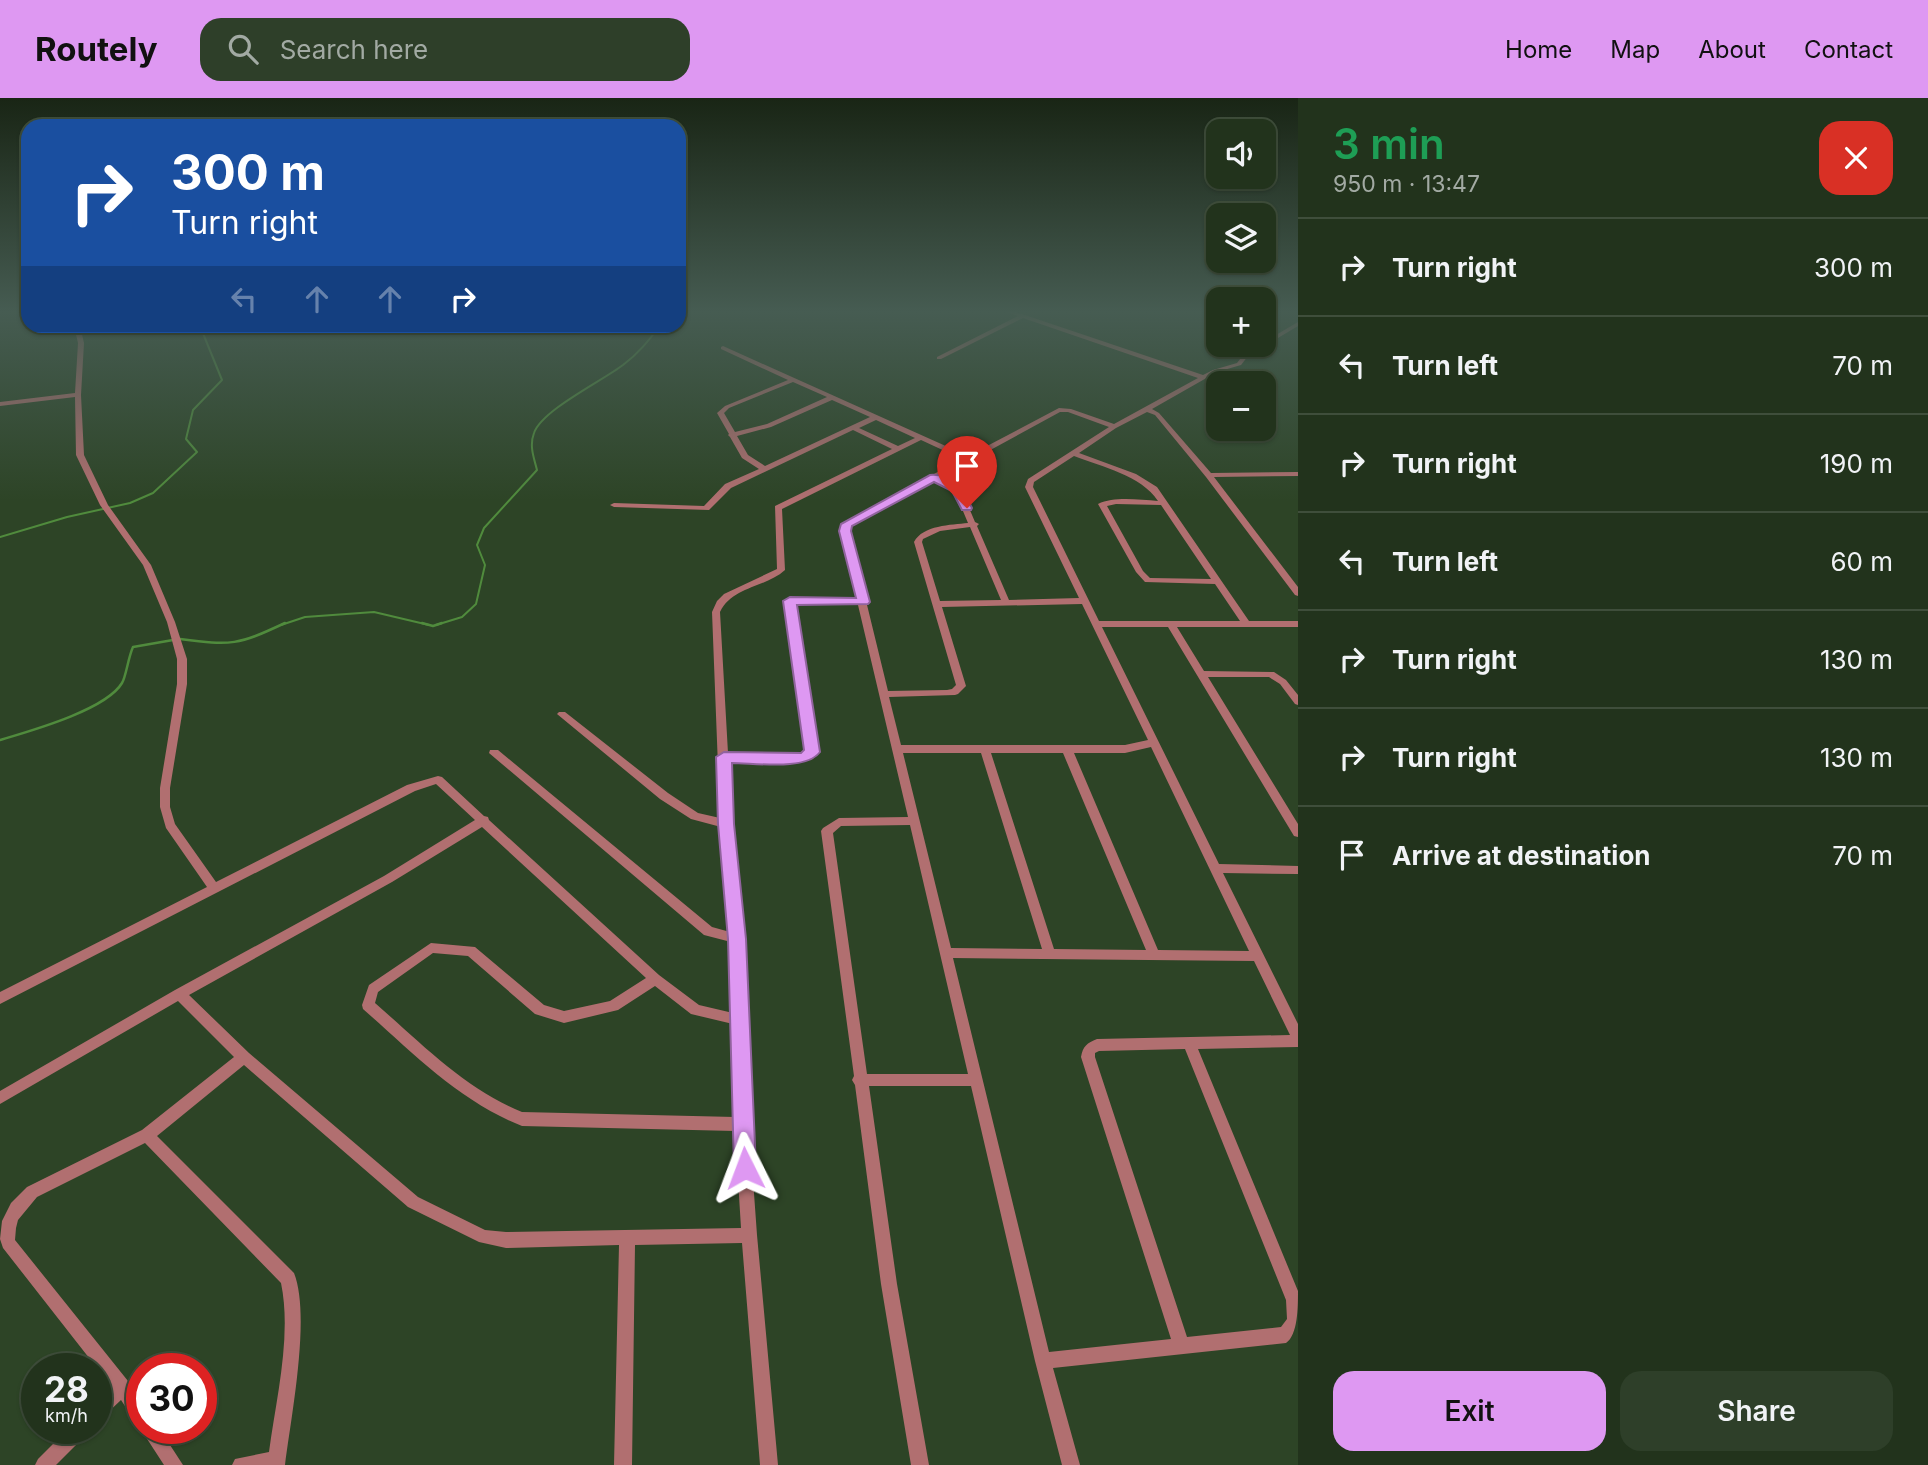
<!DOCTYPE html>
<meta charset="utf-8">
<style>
body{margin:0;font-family:Inter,sans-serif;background:#2e3f29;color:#f1f3f6;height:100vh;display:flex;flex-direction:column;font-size:26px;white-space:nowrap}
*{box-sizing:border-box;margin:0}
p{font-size:23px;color:#a2aaa3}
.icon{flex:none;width:38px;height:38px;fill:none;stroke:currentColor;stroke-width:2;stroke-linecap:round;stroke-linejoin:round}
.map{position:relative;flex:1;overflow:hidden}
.details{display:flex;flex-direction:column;background:#22331c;width:630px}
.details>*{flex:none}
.top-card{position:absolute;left:21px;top:21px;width:665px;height:214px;border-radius:21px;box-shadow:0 2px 5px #0004,0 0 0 2px #3f4e3b;background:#1a4fa0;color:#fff;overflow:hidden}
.buttons{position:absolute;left:1206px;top:21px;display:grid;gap:14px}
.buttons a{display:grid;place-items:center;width:70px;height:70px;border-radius:14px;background:#22331c;box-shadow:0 2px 5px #0004,0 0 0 2px #3f4e3b;font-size:35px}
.speed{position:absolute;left:21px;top:1255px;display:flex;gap:14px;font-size:35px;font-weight:700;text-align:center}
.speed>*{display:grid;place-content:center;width:91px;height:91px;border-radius:50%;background:#22331c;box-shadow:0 2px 5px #0004,0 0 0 2px #3f4e3b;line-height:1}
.speed small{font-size:18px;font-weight:400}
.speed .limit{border:10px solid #d22;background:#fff;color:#111}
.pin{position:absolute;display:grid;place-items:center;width:60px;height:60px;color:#fff;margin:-72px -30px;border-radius:50% 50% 50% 0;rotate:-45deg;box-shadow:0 0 7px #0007}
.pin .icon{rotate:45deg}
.me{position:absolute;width:77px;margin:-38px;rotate:357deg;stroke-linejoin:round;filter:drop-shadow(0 0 5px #0008)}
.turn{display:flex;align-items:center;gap:24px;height:147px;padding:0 35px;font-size:32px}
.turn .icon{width:91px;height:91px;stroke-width:2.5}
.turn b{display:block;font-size:49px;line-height:60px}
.lanes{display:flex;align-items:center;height:66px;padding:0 35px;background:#0003;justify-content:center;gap:35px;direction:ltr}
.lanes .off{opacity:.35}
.round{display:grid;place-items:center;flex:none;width:74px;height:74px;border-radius:21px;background:#2e3f29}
.overview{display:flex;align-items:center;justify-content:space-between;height:119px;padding:0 35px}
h1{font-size:42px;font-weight:600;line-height:52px;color:#1e9e55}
.action{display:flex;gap:14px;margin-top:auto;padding:14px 35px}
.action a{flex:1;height:80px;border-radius:21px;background:#de98f2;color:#111;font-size:28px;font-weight:600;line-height:80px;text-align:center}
.action a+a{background:#2e3f29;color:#f1f3f6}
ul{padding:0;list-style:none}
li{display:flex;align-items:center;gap:21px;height:98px;padding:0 35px;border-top:2px solid #3f4e3b}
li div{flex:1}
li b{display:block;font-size:26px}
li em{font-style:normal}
header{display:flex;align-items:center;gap:42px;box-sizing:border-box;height:98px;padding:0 35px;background:#de98f2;color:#111}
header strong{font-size:33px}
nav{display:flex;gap:38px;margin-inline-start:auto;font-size:24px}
.search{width:490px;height:63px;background:#2e3f29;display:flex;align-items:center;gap:18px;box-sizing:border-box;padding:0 24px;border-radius:21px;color:#a2aaa3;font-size:26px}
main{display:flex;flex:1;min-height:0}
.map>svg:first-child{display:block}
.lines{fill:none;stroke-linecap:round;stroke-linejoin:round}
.stream-far1{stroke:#508b3d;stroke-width:2}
.stream{stroke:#508b3d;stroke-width:2.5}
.street{fill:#b16f70;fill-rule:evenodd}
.route{fill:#de98f2;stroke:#90639d;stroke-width:2}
</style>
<header>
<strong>Routely</strong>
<div class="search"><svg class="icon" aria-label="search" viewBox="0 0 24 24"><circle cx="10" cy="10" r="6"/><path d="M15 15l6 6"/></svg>Search here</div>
<nav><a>Home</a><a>Map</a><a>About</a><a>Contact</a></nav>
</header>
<main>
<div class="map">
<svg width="1298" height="1367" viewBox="0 0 1298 1367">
<rect width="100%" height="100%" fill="#2d4426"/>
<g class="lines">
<g class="stream-far1">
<polyline points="0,439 67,419 130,405 153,395 197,354 186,341 193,312 222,282 200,228"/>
<polyline points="281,527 305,519 374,514 429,527"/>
<path d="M436,527L462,519L476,506L485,467L477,447L484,430L537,372C534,360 529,348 534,335C542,312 602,283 623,267C638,256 649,242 660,228"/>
</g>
<g class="stream">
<polyline points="422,525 433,528 442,525"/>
<path d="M180,541C232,548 238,547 285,525"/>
<path d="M0,642C30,633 106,612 122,585C126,579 128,560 133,549L173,542"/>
</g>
<g class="street">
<path d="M1001,212H1009L1025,217L1203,277L1213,272L1237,265L1244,256L1259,247H1264V244L1298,224V228L1248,258L1241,267L1217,274L1152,311L1159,315L1211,375L1298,374V378L1214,379L1298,489V498L1295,497L1206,379L1155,317L1147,314L1116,330L1079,355L1136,376L1157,389L1249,523H1298V529H1177L1204,573L1274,574L1286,582L1298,597V607L1295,606L1280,586L1269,579H1208L1298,726V739L1294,738L1168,529H1102L1219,766L1298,768V776L1223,775L1298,926V949L1198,951L1298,1193C1298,1209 1298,1237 1286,1245L1053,1270L1080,1367H1062L1035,1263L971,988H869L897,1186L929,1367H911L881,1186L855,987L852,982L854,978L821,733L823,730L839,720L908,719L858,507L795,506L817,654L813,661L809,662L728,663L731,726L743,841L749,1026L757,1137L778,1367H760L742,1145L635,1147L632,1367H614L619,1147L506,1150L479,1144L408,1109L244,967L157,1038L294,1175C311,1218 291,1319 285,1367H232L235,1361L269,1354C276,1301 292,1238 281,1185L145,1045L37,1099L18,1122L16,1130L15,1142L128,1283L142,1304V1330H159L183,1367H164L140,1330L142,1327L136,1325L121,1302L102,1320L96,1322V1302L111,1288L3,1150L0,1141L2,1123L11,1105L27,1089L142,1032L234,959L178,903L0,1006V993L175,892L384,778L475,722L436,686L415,693L0,906V894L207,789L166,730L160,709V690L177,586V561L167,524L143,467L100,407L76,357L75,299L0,308V304L75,295L78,245L74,228H80L84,245L81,297L84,357L108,407L151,467L175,524L187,561V586L170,690V709L175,726L216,784L407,687L438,678L442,679L484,718L488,719L489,722L659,877L699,907L733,915L731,844L704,837L489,655L490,652H498L712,829L730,834L721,729L691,721L660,701L557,616L559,614H565L668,695L698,715L720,720L712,514L717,503L724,496L777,471L775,408L892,351L853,332L731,390L709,412L614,409L610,407L614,405L704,408L725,386L759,371L742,360L730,339L728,337L729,336L717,315L725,308L788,282L721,251V249L723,248L968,358L1059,310L1071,311L1114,326L1198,280L1023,220L941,261H937V259L1018,218ZM793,284L827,299L767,326L735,334L724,315L729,310ZM832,302L870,319L765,368L748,357L737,338L771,329ZM1060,314H1068L1109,329L1028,381L1025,389L1079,500L1009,502L977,428L979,426L975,424L961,391L939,380ZM876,322L915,340L898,348L859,330ZM921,342L962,361L844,424L841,433L857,501L790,500L786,503L807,654L728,655L720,514C733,488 765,490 785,472L782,411ZM1074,358C1102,369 1141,377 1158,403C1139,402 1115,398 1098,406L1136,474L1145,484L1215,486L1240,523H1099L1033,389L1034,384ZM933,383L955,394L968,425C951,427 923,427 914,444L956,587L952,591L947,592L888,593L849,433L851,427ZM1116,406L1161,407L1211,481L1150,480L1143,473L1107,408ZM970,429L1001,502L940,503L922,444L923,441L940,433ZM1082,506L1148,642L1125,647H901L889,599L955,597L958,596L966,588L942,509ZM1151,649L1249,853L1158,852L1074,655H1125ZM903,655H981L1042,851L951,850ZM991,655H1063L1146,852L1054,851ZM910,727L968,976H867L833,735L841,728ZM482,729L646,880L610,903L564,913L544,907L475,849L431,845L369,887L362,907L363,911C413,955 459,1003 522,1028L735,1033L741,1130L506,1134L485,1132L418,1099L249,955L189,897L392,784ZM433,855L468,858L535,916L564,925L618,912L655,888L691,916L733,926L735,1019L522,1014C465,991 421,945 375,905L378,894ZM953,860L1254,863L1290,937L1097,941C1087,945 1083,948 1081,959L1171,1241L1049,1254ZM1185,951L1286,1202L1287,1221L1281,1229L1187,1239L1095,959V955L1099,953Z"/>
<polygon points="69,1330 90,1330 87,1336 56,1367 35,1367 38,1361"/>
</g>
</g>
<linearGradient id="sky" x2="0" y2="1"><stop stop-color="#192515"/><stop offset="0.53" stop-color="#465c52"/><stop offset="1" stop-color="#465c52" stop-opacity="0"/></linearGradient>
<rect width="1298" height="403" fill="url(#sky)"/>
<path class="route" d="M930,377C951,375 964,393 972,410L971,412H962L952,393L934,384L852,428L851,433L870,504L868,506L797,507L820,654C806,673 755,665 732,665L734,726L746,841L756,1070L753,1078L745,1081L737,1078L734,1070L728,841L718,726L716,659L724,654L801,655L804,652L783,503L790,499L856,500L839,433L841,426Z"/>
</svg>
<div class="buttons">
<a><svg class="icon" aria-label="sound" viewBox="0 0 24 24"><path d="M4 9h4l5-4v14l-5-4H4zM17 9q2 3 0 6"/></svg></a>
<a><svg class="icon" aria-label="layers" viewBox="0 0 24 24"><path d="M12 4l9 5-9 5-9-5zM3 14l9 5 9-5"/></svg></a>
<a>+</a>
<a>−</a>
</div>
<div class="speed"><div>28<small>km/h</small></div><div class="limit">30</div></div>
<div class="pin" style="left:967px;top:410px;background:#d93025"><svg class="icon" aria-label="arrive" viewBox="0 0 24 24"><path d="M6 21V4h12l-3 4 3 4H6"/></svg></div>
<svg class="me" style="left:745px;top:1070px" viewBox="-20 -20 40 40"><path d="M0-17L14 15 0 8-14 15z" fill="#de98f2" stroke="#fff" stroke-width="4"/></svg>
<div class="top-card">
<div class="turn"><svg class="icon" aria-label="right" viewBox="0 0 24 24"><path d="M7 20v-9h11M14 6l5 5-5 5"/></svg><div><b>300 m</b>Turn right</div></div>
<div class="lanes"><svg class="icon off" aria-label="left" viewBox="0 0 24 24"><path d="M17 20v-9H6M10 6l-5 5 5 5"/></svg><svg class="icon off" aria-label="ahead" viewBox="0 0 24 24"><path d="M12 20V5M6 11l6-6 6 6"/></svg><svg class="icon off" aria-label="ahead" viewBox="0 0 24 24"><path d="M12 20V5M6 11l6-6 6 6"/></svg><svg class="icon" aria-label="right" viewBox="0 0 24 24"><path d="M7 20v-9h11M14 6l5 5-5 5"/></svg></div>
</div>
</div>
<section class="details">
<div class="overview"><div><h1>3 min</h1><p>950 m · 13:47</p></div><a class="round" style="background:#d93025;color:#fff"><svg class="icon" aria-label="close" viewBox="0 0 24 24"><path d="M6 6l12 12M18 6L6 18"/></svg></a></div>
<ul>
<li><svg class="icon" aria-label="right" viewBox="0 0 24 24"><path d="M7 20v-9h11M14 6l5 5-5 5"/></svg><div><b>Turn right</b></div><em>300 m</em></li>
<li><svg class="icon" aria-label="left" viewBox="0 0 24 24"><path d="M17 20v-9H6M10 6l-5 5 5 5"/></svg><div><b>Turn left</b></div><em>70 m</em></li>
<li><svg class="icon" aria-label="right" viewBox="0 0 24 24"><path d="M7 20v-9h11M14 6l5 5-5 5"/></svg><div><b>Turn right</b></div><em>190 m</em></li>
<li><svg class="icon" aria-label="left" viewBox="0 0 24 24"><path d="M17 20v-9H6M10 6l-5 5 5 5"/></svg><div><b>Turn left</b></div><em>60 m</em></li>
<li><svg class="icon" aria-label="right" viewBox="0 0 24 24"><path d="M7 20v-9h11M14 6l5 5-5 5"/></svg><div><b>Turn right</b></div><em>130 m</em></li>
<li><svg class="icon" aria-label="right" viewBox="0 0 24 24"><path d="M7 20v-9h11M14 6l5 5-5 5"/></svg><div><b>Turn right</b></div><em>130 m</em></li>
<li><svg class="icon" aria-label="arrive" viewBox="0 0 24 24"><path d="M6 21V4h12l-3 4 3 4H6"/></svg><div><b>Arrive at destination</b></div><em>70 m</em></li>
</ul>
<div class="action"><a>Exit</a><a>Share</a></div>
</section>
</main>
